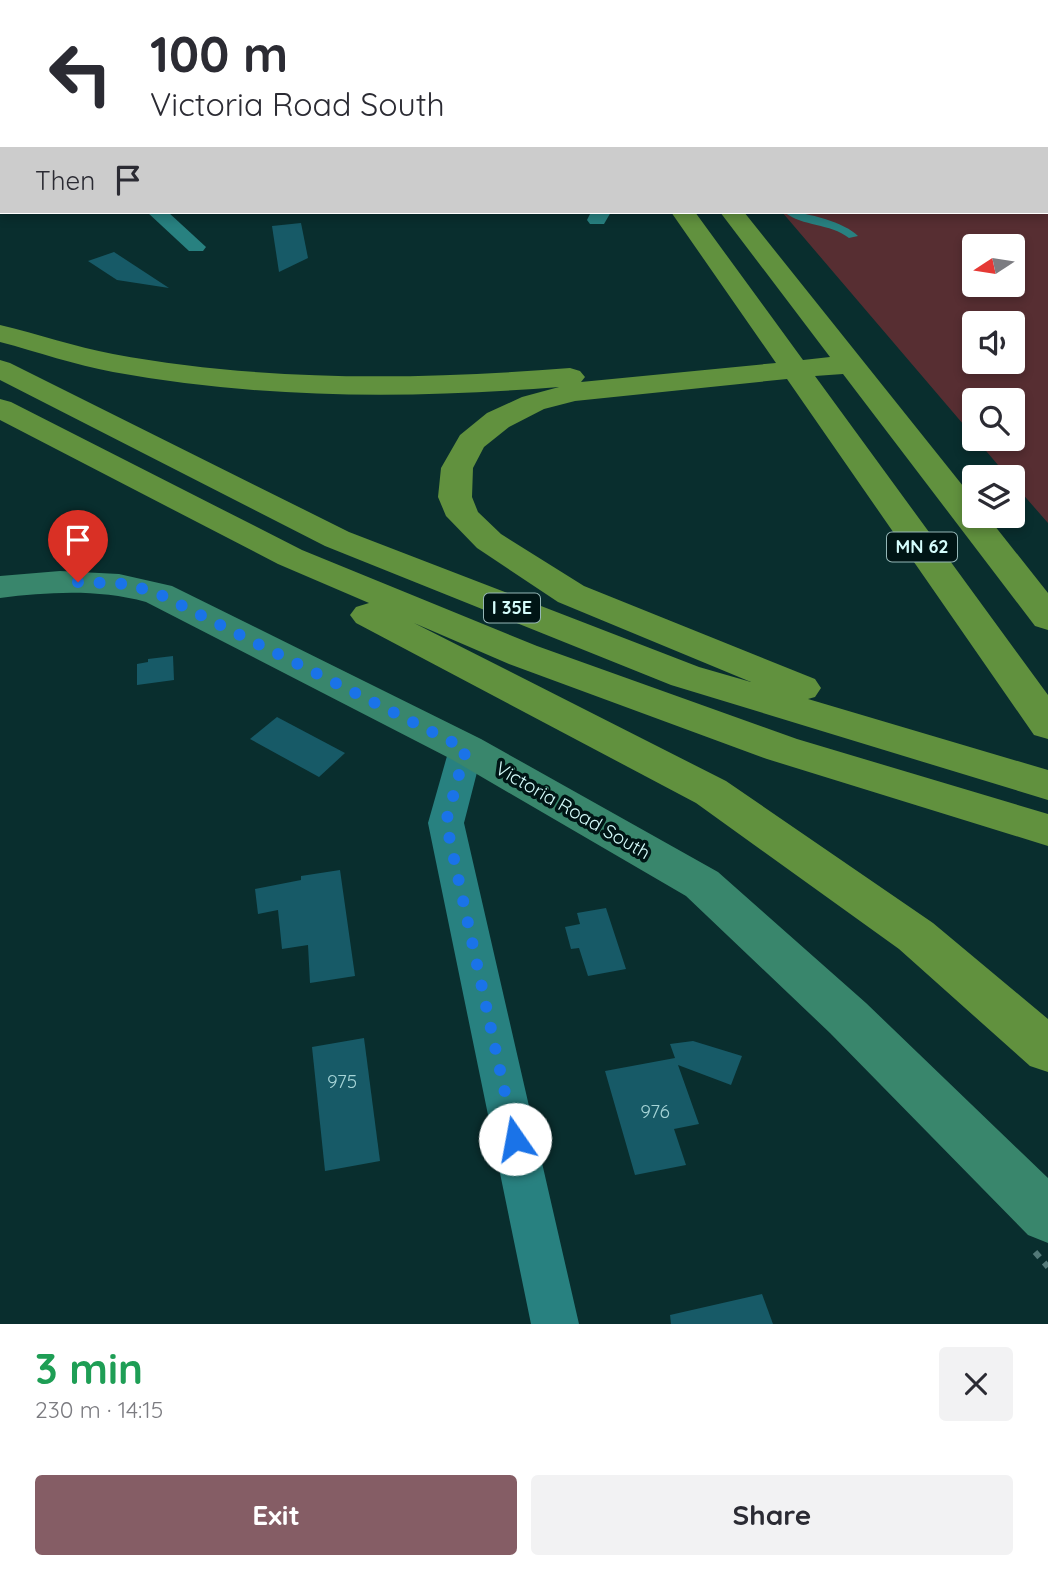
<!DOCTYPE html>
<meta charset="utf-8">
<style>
body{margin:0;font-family:Quicksand,sans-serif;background:#f2f2f3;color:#2b2b33;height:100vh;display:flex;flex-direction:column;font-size:26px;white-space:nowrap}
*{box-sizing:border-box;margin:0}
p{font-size:23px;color:#7c7c81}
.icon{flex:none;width:38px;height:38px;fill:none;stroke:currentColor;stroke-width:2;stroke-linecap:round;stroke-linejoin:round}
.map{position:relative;height:1324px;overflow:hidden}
.panel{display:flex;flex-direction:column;background:#fff;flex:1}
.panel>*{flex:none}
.banner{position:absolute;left:0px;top:0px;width:1048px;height:214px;box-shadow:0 4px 10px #0003;background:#fff;color:#2b2b33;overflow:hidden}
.needle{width:46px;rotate:258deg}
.controls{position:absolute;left:962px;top:234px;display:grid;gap:14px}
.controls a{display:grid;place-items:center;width:63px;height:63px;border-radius:7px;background:#fff;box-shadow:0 4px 10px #0003;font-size:35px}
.pin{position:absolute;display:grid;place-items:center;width:60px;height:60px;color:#fff;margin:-72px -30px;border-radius:50% 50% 50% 0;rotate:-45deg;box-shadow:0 0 7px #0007}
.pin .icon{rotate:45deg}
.me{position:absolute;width:77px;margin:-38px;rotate:348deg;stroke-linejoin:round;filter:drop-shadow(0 0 5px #0008)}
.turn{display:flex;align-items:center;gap:24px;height:147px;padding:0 35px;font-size:32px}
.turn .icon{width:91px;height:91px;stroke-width:2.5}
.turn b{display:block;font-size:49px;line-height:60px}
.then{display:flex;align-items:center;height:66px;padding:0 35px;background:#0003;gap:14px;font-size:26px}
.round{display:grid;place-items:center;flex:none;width:74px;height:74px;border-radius:7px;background:#f2f2f3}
.headline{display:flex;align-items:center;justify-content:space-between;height:119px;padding:0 35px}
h1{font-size:42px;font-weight:700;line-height:52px;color:#1e9e55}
.cta{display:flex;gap:14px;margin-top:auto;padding:14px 35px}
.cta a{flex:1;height:80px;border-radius:7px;background:#855d65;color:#fff;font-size:28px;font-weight:700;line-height:80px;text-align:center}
.cta a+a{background:#f2f2f3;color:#2b2b33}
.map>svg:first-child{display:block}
.green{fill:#572e32;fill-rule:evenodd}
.building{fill:#175a67}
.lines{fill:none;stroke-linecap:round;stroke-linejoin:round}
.path-far1{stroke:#537978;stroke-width:2.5;stroke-dasharray:2.5 2.5;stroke-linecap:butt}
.path{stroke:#537978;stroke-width:6;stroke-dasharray:7 7;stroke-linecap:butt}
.lane{fill:#288180;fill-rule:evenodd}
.street{fill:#288180;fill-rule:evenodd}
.secondary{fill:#39866c;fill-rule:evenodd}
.highway{fill:#61913e;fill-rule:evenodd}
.route{stroke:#1a73e8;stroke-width:12;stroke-dasharray:0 21.6}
.labels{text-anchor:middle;stroke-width:7;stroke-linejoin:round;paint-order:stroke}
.shield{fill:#001515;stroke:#95b7b7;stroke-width:2}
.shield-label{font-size:18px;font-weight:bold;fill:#d5fdfc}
.street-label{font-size:19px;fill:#d5fdfc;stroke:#001515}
.near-number-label{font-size:19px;fill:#a6d4d7}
</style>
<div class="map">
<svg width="1048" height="1324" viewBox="0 0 1048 1324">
<rect width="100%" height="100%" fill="#092e2e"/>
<path class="green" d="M602,0H1048V523L1013,483V478H1009L976,439H1013V401H975V438L782,212H1046V2ZM975,247H1013V285H975ZM975,324H1013V362H975Z"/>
<g class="building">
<polygon points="301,223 308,258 279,272 272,226"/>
<polygon points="114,252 169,288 117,280 88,261"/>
<polygon points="173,656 174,680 137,685 137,664 148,662 148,659"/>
<polygon points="277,717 345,753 319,777 250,739"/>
<polygon points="340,870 355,976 310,983 308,945 282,949 278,910 258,914 255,889 301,880 301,876"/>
<polygon points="606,908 626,969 588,976 579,948 571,949 565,927 580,924 577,913"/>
<polygon points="364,1038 380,1161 325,1171 312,1047"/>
<polygon points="693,1041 742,1056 731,1085 678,1065 699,1124 674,1129 686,1165 635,1175 605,1071 675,1058 670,1044"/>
<polygon points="762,1294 773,1324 671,1324 670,1315"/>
</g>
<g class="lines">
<polyline class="path-far1" points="205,2 220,0"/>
<polyline class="path" points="1035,1252 1048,1267"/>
<g class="lane">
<polygon points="628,0 636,0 637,2 630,2"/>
<polygon points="951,0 960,0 961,2 953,2"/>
<rect x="1046" y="42" width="2" height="5"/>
<path d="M784,212C803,211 845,222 858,236L849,238C830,223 803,227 784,212Z"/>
</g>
<g class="street">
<polygon points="0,91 2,91 0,102"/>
<polygon points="0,177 2,178 2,190 0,189"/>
<polygon points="147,212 168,212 206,247 203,251 189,251"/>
<polygon points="591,212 611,212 604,224 590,224 587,220"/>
<polygon points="466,737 478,741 483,749 464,823 579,1324 531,1324 428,823 449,749 454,741"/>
</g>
<path class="secondary" d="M60,571L119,574L172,586L481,739L718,872L866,1003L1048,1178V1243L1028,1235L830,1033L686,896L451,759L146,602C98,589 49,592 0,598V576Z"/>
<g class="highway">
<polygon points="518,0 536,0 537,2 519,2"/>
<polygon points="556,0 574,0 575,2 557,2"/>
<path d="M671,212H695L803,360L830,357L720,212H744L975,501V516H987L1048,593V630L1035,626L843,374L815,376L1048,695V739L1034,735L787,379L575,401L544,409L509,427L484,447L473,468L472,497L478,512L501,534L584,586L815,679L821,688L815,697L808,699L1048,770V800L671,685L325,546L0,380V360L10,363L349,532L699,667L751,682L558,602L477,548L446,516L438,497L441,468L460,435L487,413L522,397L559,387C410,399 261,399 113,372C75,365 38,352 0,342V325C38,334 75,347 113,354C265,382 417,380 570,368L580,371L585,377L581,382L776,363Z"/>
<polygon points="0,399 11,402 302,550 537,646 797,739 1048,814 1048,846 767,759 509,664 414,623 726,781 933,923 1048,1019 1048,1072 1030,1066 899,949 696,803 356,623 350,615 356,607 369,603 278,564 0,420"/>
</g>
</g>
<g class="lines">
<polyline class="route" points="78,582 128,584 159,594 466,749 446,822 515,1139"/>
</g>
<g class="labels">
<g class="shield">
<rect x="887" y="532.5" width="70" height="29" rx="5"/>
<rect x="484" y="593.5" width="56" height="29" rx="5"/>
</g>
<g class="shield-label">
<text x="922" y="553">MN 62</text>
<text x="512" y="614">I 35E</text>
</g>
<g class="street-label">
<text transform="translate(573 810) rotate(30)" y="7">Victoria Road South</text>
</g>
<g class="near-number-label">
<text x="342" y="1088">975</text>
<text x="655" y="1118">976</text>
</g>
</g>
</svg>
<div class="controls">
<a><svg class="needle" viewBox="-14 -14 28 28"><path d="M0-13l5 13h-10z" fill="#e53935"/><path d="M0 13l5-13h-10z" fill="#7c7c81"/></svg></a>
<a><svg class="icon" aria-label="sound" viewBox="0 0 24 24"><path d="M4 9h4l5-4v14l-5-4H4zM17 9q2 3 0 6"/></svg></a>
<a><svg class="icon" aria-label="search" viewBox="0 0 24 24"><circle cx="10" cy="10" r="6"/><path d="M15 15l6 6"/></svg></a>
<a><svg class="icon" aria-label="layers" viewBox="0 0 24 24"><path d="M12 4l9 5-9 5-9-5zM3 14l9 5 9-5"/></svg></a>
</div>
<div class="pin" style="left:78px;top:582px;background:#d93025"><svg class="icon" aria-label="arrive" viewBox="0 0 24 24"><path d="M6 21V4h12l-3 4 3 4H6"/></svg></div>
<svg class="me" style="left:515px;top:1139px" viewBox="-20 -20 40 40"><circle r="19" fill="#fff"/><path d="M0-13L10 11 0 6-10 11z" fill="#1a73e8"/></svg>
<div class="banner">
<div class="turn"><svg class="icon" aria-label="left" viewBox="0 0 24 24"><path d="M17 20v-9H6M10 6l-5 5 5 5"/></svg><div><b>100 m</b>Victoria Road South</div></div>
<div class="then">Then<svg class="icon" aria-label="arrive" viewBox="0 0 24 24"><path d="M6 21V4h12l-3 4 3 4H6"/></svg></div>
</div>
</div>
<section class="panel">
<div class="headline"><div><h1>3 min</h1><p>230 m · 14:15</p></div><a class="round"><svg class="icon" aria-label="close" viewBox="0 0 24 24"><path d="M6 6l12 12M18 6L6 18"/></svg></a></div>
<div class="cta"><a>Exit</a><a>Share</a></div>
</section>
